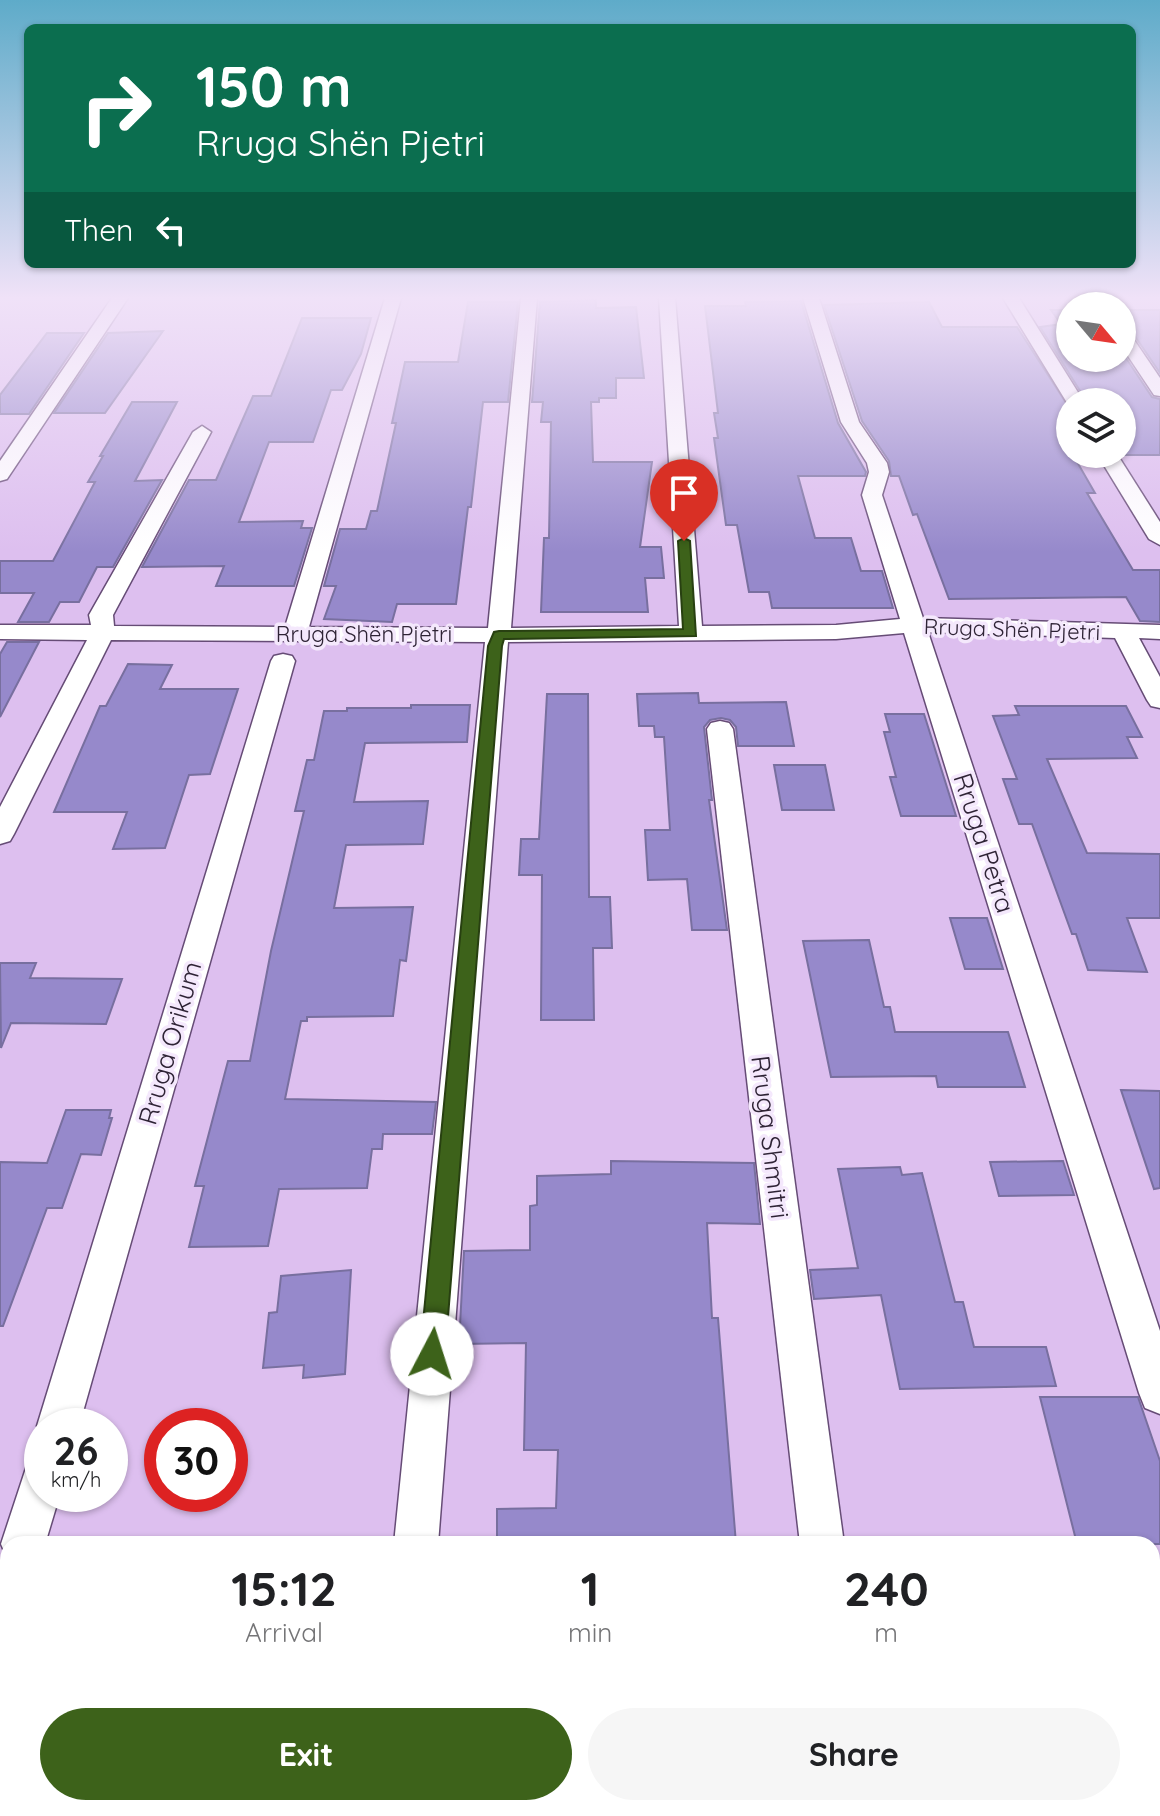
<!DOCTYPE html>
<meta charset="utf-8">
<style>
body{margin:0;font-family:Quicksand,sans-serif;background:#f6f6f6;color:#202124;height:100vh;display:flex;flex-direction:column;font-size:30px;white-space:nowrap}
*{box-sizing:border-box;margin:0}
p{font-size:26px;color:#757577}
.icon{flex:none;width:44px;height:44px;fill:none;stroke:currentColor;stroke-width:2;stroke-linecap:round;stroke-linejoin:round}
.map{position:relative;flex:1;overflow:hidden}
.sheet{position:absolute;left:0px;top:1536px;width:1160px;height:280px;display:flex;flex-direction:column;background:#fff;border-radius:24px 24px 0 0;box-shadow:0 2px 6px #0004}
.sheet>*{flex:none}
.guide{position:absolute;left:24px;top:24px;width:1112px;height:244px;border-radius:12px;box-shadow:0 2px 6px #0004;background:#0b6e4f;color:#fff;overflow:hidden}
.needle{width:52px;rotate:119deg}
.tools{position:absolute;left:1056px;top:292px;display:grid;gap:16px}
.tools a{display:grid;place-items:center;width:80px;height:80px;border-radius:50%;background:#fff;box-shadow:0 2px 6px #0004;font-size:40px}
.speed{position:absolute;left:24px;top:1408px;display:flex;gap:16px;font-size:40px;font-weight:700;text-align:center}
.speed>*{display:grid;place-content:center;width:104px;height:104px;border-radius:50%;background:#fff;box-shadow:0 2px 6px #0004;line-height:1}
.speed small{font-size:20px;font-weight:400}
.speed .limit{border:12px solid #d22;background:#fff;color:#111}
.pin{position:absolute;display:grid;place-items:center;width:68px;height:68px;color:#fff;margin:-82px -34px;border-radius:50% 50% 50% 0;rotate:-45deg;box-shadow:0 0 8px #0007}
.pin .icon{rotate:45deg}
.me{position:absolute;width:88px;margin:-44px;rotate:5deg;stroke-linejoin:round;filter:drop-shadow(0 0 6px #0008)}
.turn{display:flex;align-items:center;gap:28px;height:168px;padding:0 40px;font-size:36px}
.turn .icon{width:104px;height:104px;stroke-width:2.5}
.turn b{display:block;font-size:56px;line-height:68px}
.then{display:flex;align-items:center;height:76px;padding:0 40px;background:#0003;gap:16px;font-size:30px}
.eta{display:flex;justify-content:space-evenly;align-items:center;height:136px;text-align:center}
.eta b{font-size:48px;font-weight:700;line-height:56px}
.primary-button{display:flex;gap:16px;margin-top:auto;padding:16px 40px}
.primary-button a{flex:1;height:92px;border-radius:48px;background:#3d621a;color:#fff;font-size:32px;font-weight:700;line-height:92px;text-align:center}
.primary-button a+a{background:#f6f6f6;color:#202124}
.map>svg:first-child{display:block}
.building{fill:#9689cb;stroke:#786f9f;stroke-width:2}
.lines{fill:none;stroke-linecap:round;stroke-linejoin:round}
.minor-casing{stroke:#664c76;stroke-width:3}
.minor{fill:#fff;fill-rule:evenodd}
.route{fill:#3d621a;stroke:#284011;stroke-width:2}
.labels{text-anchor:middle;stroke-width:7;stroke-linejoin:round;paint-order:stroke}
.far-street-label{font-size:22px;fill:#2e2335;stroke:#f4e8fc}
.street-label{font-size:26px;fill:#2e2335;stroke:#f4e8fc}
</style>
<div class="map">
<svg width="1160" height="1816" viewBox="0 0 1160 1816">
<rect width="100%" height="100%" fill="#ddbfef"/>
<g class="building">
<polygon points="596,300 596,308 636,307 644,378 616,378 616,398 599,398 599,402 591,402 593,462 652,462 640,547 661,547 664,578 645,578 648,612 541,612 544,538 549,538 551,422 541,422 543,402 532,402 540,302"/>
<polygon points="801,301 838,423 866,472 865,476 798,476 815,538 851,538 861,571 882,571 893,608 772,608 769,592 749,592 737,525 726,525 714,438 718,438 714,413 718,413 705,306 746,306 745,302"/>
<polygon points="468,302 518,302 508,402 483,402 471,507 468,507 456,604 397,604 392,622 324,619 336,586 324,586 340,529 366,529 371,511 377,511 396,423 392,423 405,362 458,362"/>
<polygon points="929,302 942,327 1017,327 1070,409 1070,454 1094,454 1073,455 1095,493 1087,493 1133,570 1160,570 1160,622 1140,621 1126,597 949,599 917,514 913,515 899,476 891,476 889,461 862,421 824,305"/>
<polygon points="1051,310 1070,310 1070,358 1122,358 1122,352 1152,397 1160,399 1160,455 1121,455 1122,402 1087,402 1040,327 1061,324"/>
<polygon points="1122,310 1160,310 1160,373 1130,329 1122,327"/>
<polygon points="302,318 371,318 361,354 342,390 331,390 313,442 269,442 239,522 303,521 301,528 312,528 294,586 216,586 224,566 142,567 189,480 216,480 253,396 271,396"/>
<polygon points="163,331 105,413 54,413 108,333"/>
<polygon points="47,333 84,333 29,414 0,414 0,395"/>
<polygon points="132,402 177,402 135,481 162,480 113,567 97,567 79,602 60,602 49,622 18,622 34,593 0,593 0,561 53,561 95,482 88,482 103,456 100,456"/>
<polygon points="7,642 39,642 0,717 0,654"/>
<polygon points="128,664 172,665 160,689 238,689 210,774 189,775 165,848 113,849 127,812 54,812 100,706 106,706"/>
<polygon points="698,693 699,703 786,702 794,746 738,746 736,727 730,720 721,718 710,720 704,727 712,800 709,800 727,930 692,930 687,879 648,880 645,830 670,830 664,737 655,737 654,726 639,726 637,694"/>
<polygon points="547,694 588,694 589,897 610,897 612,948 593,948 594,1020 541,1020 542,875 519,875 521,839 539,839"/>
<polygon points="411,705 470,705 467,742 365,743 354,802 428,801 423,844 346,845 334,908 413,907 406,961 400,960 393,1016 307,1017 307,1021 301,1021 285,1099 436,1102 432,1134 383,1134 382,1149 372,1149 367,1188 279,1189 268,1246 189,1247 204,1186 195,1186 228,1061 250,1061 271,951 304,811 295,811 307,760 314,760 324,711 347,711 347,708 411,708"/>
<polygon points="1015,706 1126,706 1142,737 1127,737 1137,758 1047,759 1087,853 1160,854 1160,918 1127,918 1147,972 1088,970 1076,934 1072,934 1032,824 1019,824 1003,779 1017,779 993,716 1019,715"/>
<polygon points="885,714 924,714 956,816 901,816 890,777 896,777 884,732 890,732"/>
<polygon points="774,765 825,765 834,810 782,810"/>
<polygon points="950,918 987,918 1003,969 965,969"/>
<polygon points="869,940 884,1007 890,1007 895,1032 1008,1032 1025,1087 938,1087 936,1076 831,1077 803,941"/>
<polygon points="0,963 36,963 30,978 122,979 106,1024 11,1023 1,1048"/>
<polygon points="1121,1090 1160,1091 1160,1188 1154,1189"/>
<polygon points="66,1110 111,1110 109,1118 112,1118 101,1155 81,1154 62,1208 47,1208 3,1326 0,1326 0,1162 47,1163"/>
<polygon points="611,1161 754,1163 760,1224 707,1223 712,1318 718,1318 736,1544 497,1544 497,1509 556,1508 558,1450 524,1450 526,1343 459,1344 464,1251 530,1250 530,1206 537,1205 537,1176 611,1174"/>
<polygon points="1063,1161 1074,1195 999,1196 990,1162"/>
<polygon points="900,1167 902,1175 922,1173 955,1302 963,1302 974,1347 1046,1347 1056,1386 900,1389 881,1295 814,1299 810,1270 858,1268 838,1169"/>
<polygon points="351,1270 345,1374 303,1378 304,1365 263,1368 269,1313 277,1312 281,1276"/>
<polygon points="1040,1397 1138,1397 1160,1461 1160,1544 1077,1544"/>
</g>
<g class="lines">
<g class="minor-casing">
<g id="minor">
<polygon points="112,298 128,298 7,479 0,481 0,461"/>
<polygon points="385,298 401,298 309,627 488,628 521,298 537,298 511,628 679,626 659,298 675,298 702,626 836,625 900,619 862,495 869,472 867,463 841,422 803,298 819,298 859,422 887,463 889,472 882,495 923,618 1160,625 1160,639 1139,638 1160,677 1160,708 1151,706 1147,700 1115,638 928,632 1160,1331 1160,1414 1145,1408 1139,1393 904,633 836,639 508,642 438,1544 394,1544 485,642 111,640 14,834 10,841 0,844 0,807 87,640 0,639 0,625 91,625 89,615 193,432 202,426 211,432 113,615 114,626 285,627"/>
<polygon points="1003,298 1019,298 1084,402 1070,402 1069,406"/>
<polygon points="1090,298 1106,298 1111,306 1095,306"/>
<polygon points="1122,330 1128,331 1160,378 1160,396 1154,395 1122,347"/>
<polygon points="1097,454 1117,454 1160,522 1160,545 1149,539"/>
<polygon points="283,654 292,656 295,661 79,1426 42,1426 42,1438 37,1426 271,661 274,656"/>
<polygon points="720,721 729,723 733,729 844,1544 800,1544 707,729 711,723"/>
<polygon points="42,1458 42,1494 60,1494 45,1544 8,1544 8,1560 1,1544 27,1465"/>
<polygon points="8,1572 8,1643 0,1646 0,1575"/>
<rect x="0" y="1739" width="8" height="50"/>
<rect x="1152" y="1744" width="8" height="50"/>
</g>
</g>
<use href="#minor" class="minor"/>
</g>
<linearGradient id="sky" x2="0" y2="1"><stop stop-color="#5eabc9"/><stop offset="0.54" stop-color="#f0e2f8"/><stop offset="1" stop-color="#f0e2f8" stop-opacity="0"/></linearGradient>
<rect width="1160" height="552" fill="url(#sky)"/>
<polygon class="route" points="684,538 690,541 696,636 504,639 502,646 445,1354 441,1363 432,1367 424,1363 420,1354 488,646 494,632 499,631 683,629 678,541"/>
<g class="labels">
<g class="far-street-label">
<text transform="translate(1012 629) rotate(2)" y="8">Rruga Shën Pjetri</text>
<text x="364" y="642">Rruga Shën Pjetri</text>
</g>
<g class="street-label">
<text transform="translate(984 843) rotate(72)" y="9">Rruga Petra</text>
<text transform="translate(170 1043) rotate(-74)" y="9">Rruga Orikum</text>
<text transform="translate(770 1137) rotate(83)" y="9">Rruga Shmitri</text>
</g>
</g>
</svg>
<div class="tools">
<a><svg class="needle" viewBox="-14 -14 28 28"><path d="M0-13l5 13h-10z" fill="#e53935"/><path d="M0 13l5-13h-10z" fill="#757577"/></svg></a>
<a><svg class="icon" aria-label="layers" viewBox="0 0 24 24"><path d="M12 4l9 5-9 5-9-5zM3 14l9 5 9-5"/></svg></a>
</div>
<div class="speed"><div>26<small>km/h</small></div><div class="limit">30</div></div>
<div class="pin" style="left:684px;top:541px;background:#d93025"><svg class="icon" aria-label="arrive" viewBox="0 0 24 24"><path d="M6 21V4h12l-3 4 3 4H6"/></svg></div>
<svg class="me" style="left:432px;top:1354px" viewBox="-20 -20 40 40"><circle r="19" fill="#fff"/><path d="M0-13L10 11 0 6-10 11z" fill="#3d621a"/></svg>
<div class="guide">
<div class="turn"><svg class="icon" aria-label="right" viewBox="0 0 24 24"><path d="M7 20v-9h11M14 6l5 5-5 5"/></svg><div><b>150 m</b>Rruga Shën Pjetri</div></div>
<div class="then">Then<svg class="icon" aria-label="left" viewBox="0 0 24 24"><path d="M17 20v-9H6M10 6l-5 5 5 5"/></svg></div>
</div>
<section class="sheet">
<div class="eta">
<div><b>15:12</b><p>Arrival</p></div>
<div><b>1</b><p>min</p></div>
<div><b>240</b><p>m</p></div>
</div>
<div class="primary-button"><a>Exit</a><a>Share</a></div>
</section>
</div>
